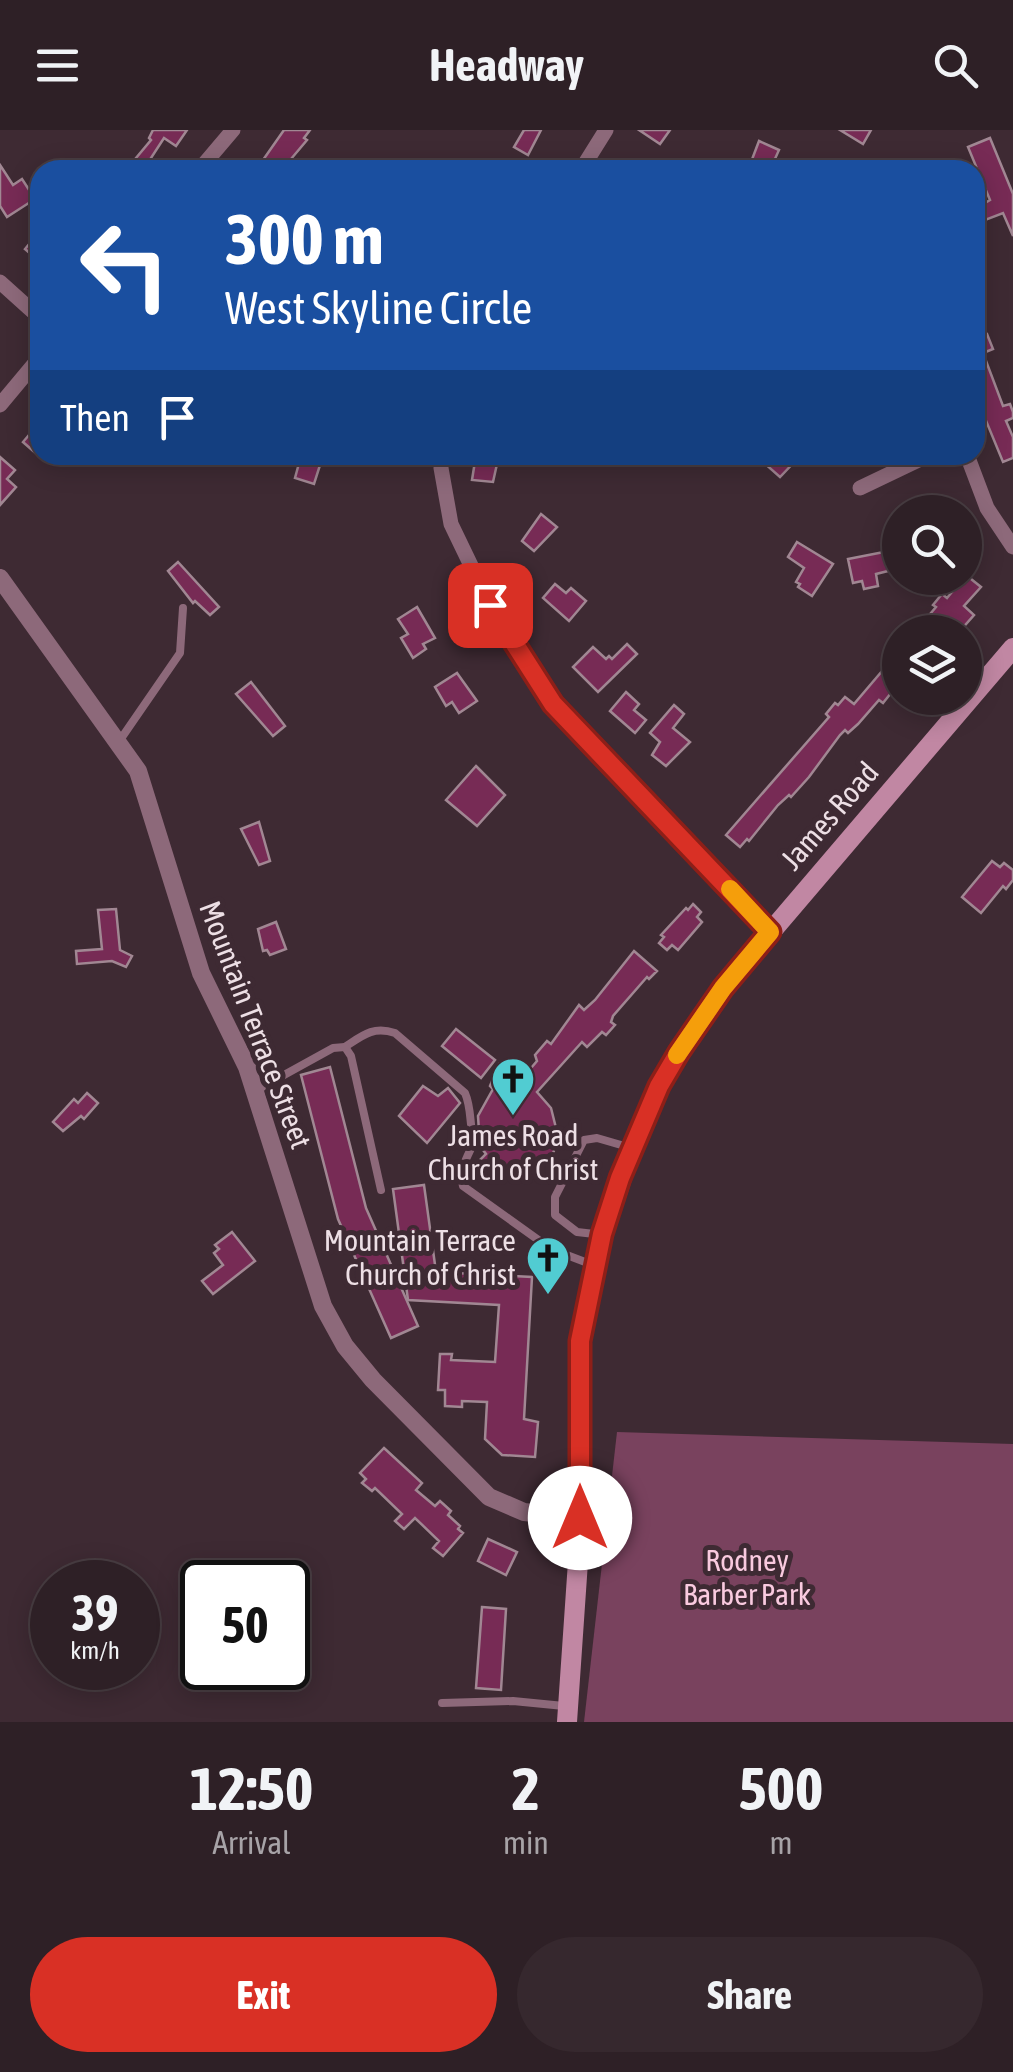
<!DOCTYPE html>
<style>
body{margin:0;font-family:"Asap Condensed",sans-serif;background:#36282e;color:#f1f3f6;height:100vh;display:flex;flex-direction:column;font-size:38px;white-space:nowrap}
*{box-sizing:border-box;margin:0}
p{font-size:32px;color:#a7a3a7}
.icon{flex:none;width:55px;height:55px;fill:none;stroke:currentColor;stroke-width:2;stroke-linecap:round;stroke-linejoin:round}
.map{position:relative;height:1592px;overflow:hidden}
.side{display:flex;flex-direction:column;background:#2e2026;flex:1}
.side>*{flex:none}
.guide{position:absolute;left:30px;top:30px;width:955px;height:305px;border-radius:30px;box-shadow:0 5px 25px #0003,0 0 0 2px #493e43;background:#1a4fa0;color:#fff;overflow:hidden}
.tools{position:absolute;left:882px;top:365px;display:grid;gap:20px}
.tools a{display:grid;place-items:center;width:100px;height:100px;border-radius:50%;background:#2e2026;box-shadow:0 5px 25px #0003,0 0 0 2px #493e43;font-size:50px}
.speed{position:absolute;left:30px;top:1430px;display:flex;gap:20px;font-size:50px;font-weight:700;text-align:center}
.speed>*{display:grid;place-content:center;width:130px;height:130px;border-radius:50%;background:#2e2026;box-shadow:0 5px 25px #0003,0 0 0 2px #493e43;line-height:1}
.speed small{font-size:25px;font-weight:400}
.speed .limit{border:5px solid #111;border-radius:15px;background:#fff;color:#111}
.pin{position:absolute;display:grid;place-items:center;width:85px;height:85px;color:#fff;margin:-42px;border-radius:20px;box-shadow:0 5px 15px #0006}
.me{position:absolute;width:110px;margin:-55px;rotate:0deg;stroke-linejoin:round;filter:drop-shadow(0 0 8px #0008)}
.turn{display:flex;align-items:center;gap:35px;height:210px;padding:0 30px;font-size:45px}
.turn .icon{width:130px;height:130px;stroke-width:2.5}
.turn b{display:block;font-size:70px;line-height:85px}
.then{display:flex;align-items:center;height:95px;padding:0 30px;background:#0003;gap:20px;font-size:38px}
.eta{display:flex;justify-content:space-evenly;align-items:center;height:170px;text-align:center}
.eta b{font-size:60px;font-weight:700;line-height:70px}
.button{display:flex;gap:20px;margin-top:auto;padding:20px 30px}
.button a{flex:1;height:115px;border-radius:60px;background:#d93025;color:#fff;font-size:40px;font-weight:700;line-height:115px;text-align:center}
.button a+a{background:#36282e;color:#f1f3f6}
header{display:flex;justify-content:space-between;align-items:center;height:130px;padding:0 30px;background:#2e2026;font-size:45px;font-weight:700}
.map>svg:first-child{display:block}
.green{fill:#79425e}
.building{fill:#772b55;stroke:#a18793;stroke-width:2.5}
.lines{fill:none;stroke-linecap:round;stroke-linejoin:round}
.service{stroke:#8d697a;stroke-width:8}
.minor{stroke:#8d697a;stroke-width:15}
.tertiary{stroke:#8d697a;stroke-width:18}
.secondary{stroke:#c187a3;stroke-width:20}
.route-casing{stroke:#8d1f18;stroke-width:25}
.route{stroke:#d93025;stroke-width:18}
.slow{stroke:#f59e0b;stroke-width:18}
.labels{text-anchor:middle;stroke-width:10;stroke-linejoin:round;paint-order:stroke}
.street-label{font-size:30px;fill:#eddfe5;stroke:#3e2a33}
.poi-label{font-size:30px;fill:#eddfe5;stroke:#3e2a33}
.park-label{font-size:30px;fill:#f9cadf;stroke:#3e2a33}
</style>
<header><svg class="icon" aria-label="menu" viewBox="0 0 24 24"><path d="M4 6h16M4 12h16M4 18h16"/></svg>Headway<svg class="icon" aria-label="search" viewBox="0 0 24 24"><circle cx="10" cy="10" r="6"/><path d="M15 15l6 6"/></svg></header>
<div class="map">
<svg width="1013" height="1592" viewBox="0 0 1013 1592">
<rect width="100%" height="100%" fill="#3e2a33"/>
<polygon class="green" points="617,1302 1013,1314 1013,1592 584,1592"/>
<g class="building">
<polygon points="153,0 187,0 176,16 164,8 149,31 159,40 126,40 151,10 149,8"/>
<polygon points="284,0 310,0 304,8 307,10 291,29 304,40 276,40 263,30"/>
<polygon points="524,0 541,0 528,25 514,17"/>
<polygon points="639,0 670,0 660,14"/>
<polygon points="840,0 871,0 863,14"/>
<polygon points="990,8 1013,64 1013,106 1003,83 980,92 975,79 990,70 968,17"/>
<polygon points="759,11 779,20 770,40 748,40"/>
<polygon points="0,35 13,55 22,49 35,69 7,87 0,76"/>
<polygon points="40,101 40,132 25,119"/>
<polygon points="987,204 993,219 983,223 1003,276 1010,274 1013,282 1013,288 1006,291 1013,307 1013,328 1003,332 975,264 975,206 976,208"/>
<polygon points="40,292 40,327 23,312"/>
<polygon points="476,325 499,325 493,352 472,350"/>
<polygon points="755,325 801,325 780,347"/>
<polygon points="301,326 321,332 314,354 295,348"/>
<polygon points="0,327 15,340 7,349 16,357 0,375"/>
<polygon points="541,384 557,397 534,421 522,411"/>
<polygon points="797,412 833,434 812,466 798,457 800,454 796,452 804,438 788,427"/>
<polygon points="884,422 888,441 876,444 878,456 864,459 862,451 853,453 848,429"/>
<polygon points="178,432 219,477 210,485 195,471 193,473 168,441"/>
<polygon points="966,445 981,457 964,476 974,485 959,502 925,502 919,497 936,477 933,475 942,464 947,468"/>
<polygon points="555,454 566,463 571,458 586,471 569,491 543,468"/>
<polygon points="417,477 435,508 423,514 426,519 413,528 401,508 408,504 398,489"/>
<polygon points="627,514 637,524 598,562 573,537 593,517 606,529 609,526 612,529"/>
<polygon points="894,527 900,532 900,562 895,558 883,573 879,570 858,594 848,603 845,600 840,605 809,647 791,667 789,665 778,675 749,711 747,709 740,717 726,705 829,587 826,584 835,573 838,575 845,567 854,574"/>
<polygon points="457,543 477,571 459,583 452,572 446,576 435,557"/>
<polygon points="251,552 285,596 273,606 236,564"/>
<polygon points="626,562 639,574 634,580 646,590 635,603 610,581"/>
<polygon points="674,575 684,584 673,598 690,612 666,636 652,625 660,612 650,603"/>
<polygon points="476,636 505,665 477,696 446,670"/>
<polygon points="259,692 270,731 259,735 241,699"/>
<polygon points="992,731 1000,737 1004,733 1013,740 1013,750 1006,759 1003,756 981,783 962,767"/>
<polygon points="693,774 701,782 697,787 702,792 678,820 672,815 667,820 659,813 664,807 661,805 686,778 688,780"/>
<polygon points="116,779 120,820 132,826 126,837 112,831 77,834 76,821 102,819 98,780"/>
<polygon points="276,792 286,819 270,825 267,820 263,821 258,799"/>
<polygon points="634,821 657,841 649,849 647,847 613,886 611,892 615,895 606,905 602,902 587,917 582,912 537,962 551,978 557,1002 562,1003 553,1023 531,1040 529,1036 512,1037 496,1032 484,1047 473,1037 486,1024 480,1016 478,986 493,959 490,956 499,934 520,951 537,931 535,925 547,911 551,914 579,875 584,880 595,870"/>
<polygon points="456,899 495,930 481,948 442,916"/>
<polygon points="330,937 366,1078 418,1196 391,1208 338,1089 301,945"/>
<polygon points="423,956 438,966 448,958 460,973 427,1013 399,986"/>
<polygon points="87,963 98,973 84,989 81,986 63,1001 53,992 74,969 78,973"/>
<polygon points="424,1055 436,1142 532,1147 524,1289 538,1292 535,1327 502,1325 485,1309 487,1272 462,1271 462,1277 445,1276 445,1260 438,1260 440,1224 452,1224 451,1230 495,1232 499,1175 408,1170 393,1059"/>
<polygon points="232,1102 255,1131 213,1164 202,1151 223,1135 214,1123 219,1119 215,1115"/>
<polygon points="384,1318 422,1353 416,1360 435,1376 440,1371 451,1381 448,1385 460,1396 458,1399 463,1403 443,1426 433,1418 439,1411 415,1388 404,1399 395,1391 402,1384 375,1358 372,1361 362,1353 366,1349 360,1343"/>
<polygon points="488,1409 517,1422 506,1445 478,1431"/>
<polygon points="482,1477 506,1479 501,1560 476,1558"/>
</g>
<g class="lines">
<g class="service">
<polyline points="118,613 180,523 183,478"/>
<path d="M345,917C363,905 373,896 395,903L465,963C472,979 469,994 474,1012C468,1026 458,1040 463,1056L551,1119L593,1135"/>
<polyline points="255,961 333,918 345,917 351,926 381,1060"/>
<polyline points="603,1105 577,1102 555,1085 555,1067 584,1010 597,1008 628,1017"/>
<polyline points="442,1573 513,1571 564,1576"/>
</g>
<g class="minor">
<polyline points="199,40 233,0"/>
<polyline points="581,40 606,0"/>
<polyline points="0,152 40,188"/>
<polyline points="0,275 40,227"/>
<polyline points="442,325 441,338 451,394 490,475 553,574 770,802"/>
<polyline points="967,325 987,378 1013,417"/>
<polyline points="860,358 929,325"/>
</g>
<polyline class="tertiary" points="0,448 138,641 201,843 247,937 323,1176 345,1216 373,1250 489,1367 524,1382 581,1388"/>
<polyline class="secondary" points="567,1592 581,1388 580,1211 603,1105 637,1003 659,956 723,858 1013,518"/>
</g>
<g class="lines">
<g class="route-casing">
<polyline id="route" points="490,475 553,574 770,802 723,858 679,922 659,956 620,1048 602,1104 580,1211 580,1388"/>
</g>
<use href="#route" class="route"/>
<polyline class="slow" points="677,925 723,858 770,802 730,759"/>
</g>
<defs>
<g id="church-pin" transform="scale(2.25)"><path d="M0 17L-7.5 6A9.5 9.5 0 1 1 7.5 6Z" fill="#51ccd2" stroke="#3e2a33"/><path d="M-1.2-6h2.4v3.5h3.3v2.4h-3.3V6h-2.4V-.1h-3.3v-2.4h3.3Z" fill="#111"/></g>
</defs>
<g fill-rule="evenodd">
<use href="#church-pin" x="513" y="949"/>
<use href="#church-pin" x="548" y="1128"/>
</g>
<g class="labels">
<g class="street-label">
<text transform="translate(830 686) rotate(-49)" y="10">James Road</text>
<text transform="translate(255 895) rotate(69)" y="10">Mountain Terrace Street</text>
</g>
<g class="poi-label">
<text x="513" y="1016">James Road<tspan x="513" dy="34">Church of Christ</tspan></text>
<text x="516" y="1121" text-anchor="end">Mountain Terrace<tspan x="516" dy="34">Church of Christ</tspan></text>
</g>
<g class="park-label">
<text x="747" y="1441">Rodney<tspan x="747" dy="34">Barber Park</tspan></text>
</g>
</g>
</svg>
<div class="tools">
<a><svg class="icon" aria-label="search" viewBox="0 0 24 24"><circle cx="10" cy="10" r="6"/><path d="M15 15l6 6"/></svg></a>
<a><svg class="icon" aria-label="layers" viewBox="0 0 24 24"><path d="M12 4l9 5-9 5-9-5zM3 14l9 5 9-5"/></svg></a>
</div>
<div class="speed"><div>39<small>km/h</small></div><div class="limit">50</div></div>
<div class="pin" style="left:490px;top:475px;background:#d93025"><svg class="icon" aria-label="arrive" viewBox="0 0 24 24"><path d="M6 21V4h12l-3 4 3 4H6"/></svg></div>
<svg class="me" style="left:580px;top:1388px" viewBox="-20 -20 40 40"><circle r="19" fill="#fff"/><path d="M0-13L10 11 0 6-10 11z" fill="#d93025"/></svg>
<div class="guide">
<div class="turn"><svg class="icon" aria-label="left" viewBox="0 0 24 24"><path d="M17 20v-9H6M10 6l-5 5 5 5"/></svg><div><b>300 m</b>West Skyline Circle</div></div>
<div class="then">Then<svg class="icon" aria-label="arrive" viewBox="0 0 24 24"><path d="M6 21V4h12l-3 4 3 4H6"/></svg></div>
</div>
</div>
<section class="side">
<div class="eta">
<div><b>12:50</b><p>Arrival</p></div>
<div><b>2</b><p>min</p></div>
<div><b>500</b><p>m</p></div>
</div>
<div class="button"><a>Exit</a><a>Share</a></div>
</section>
